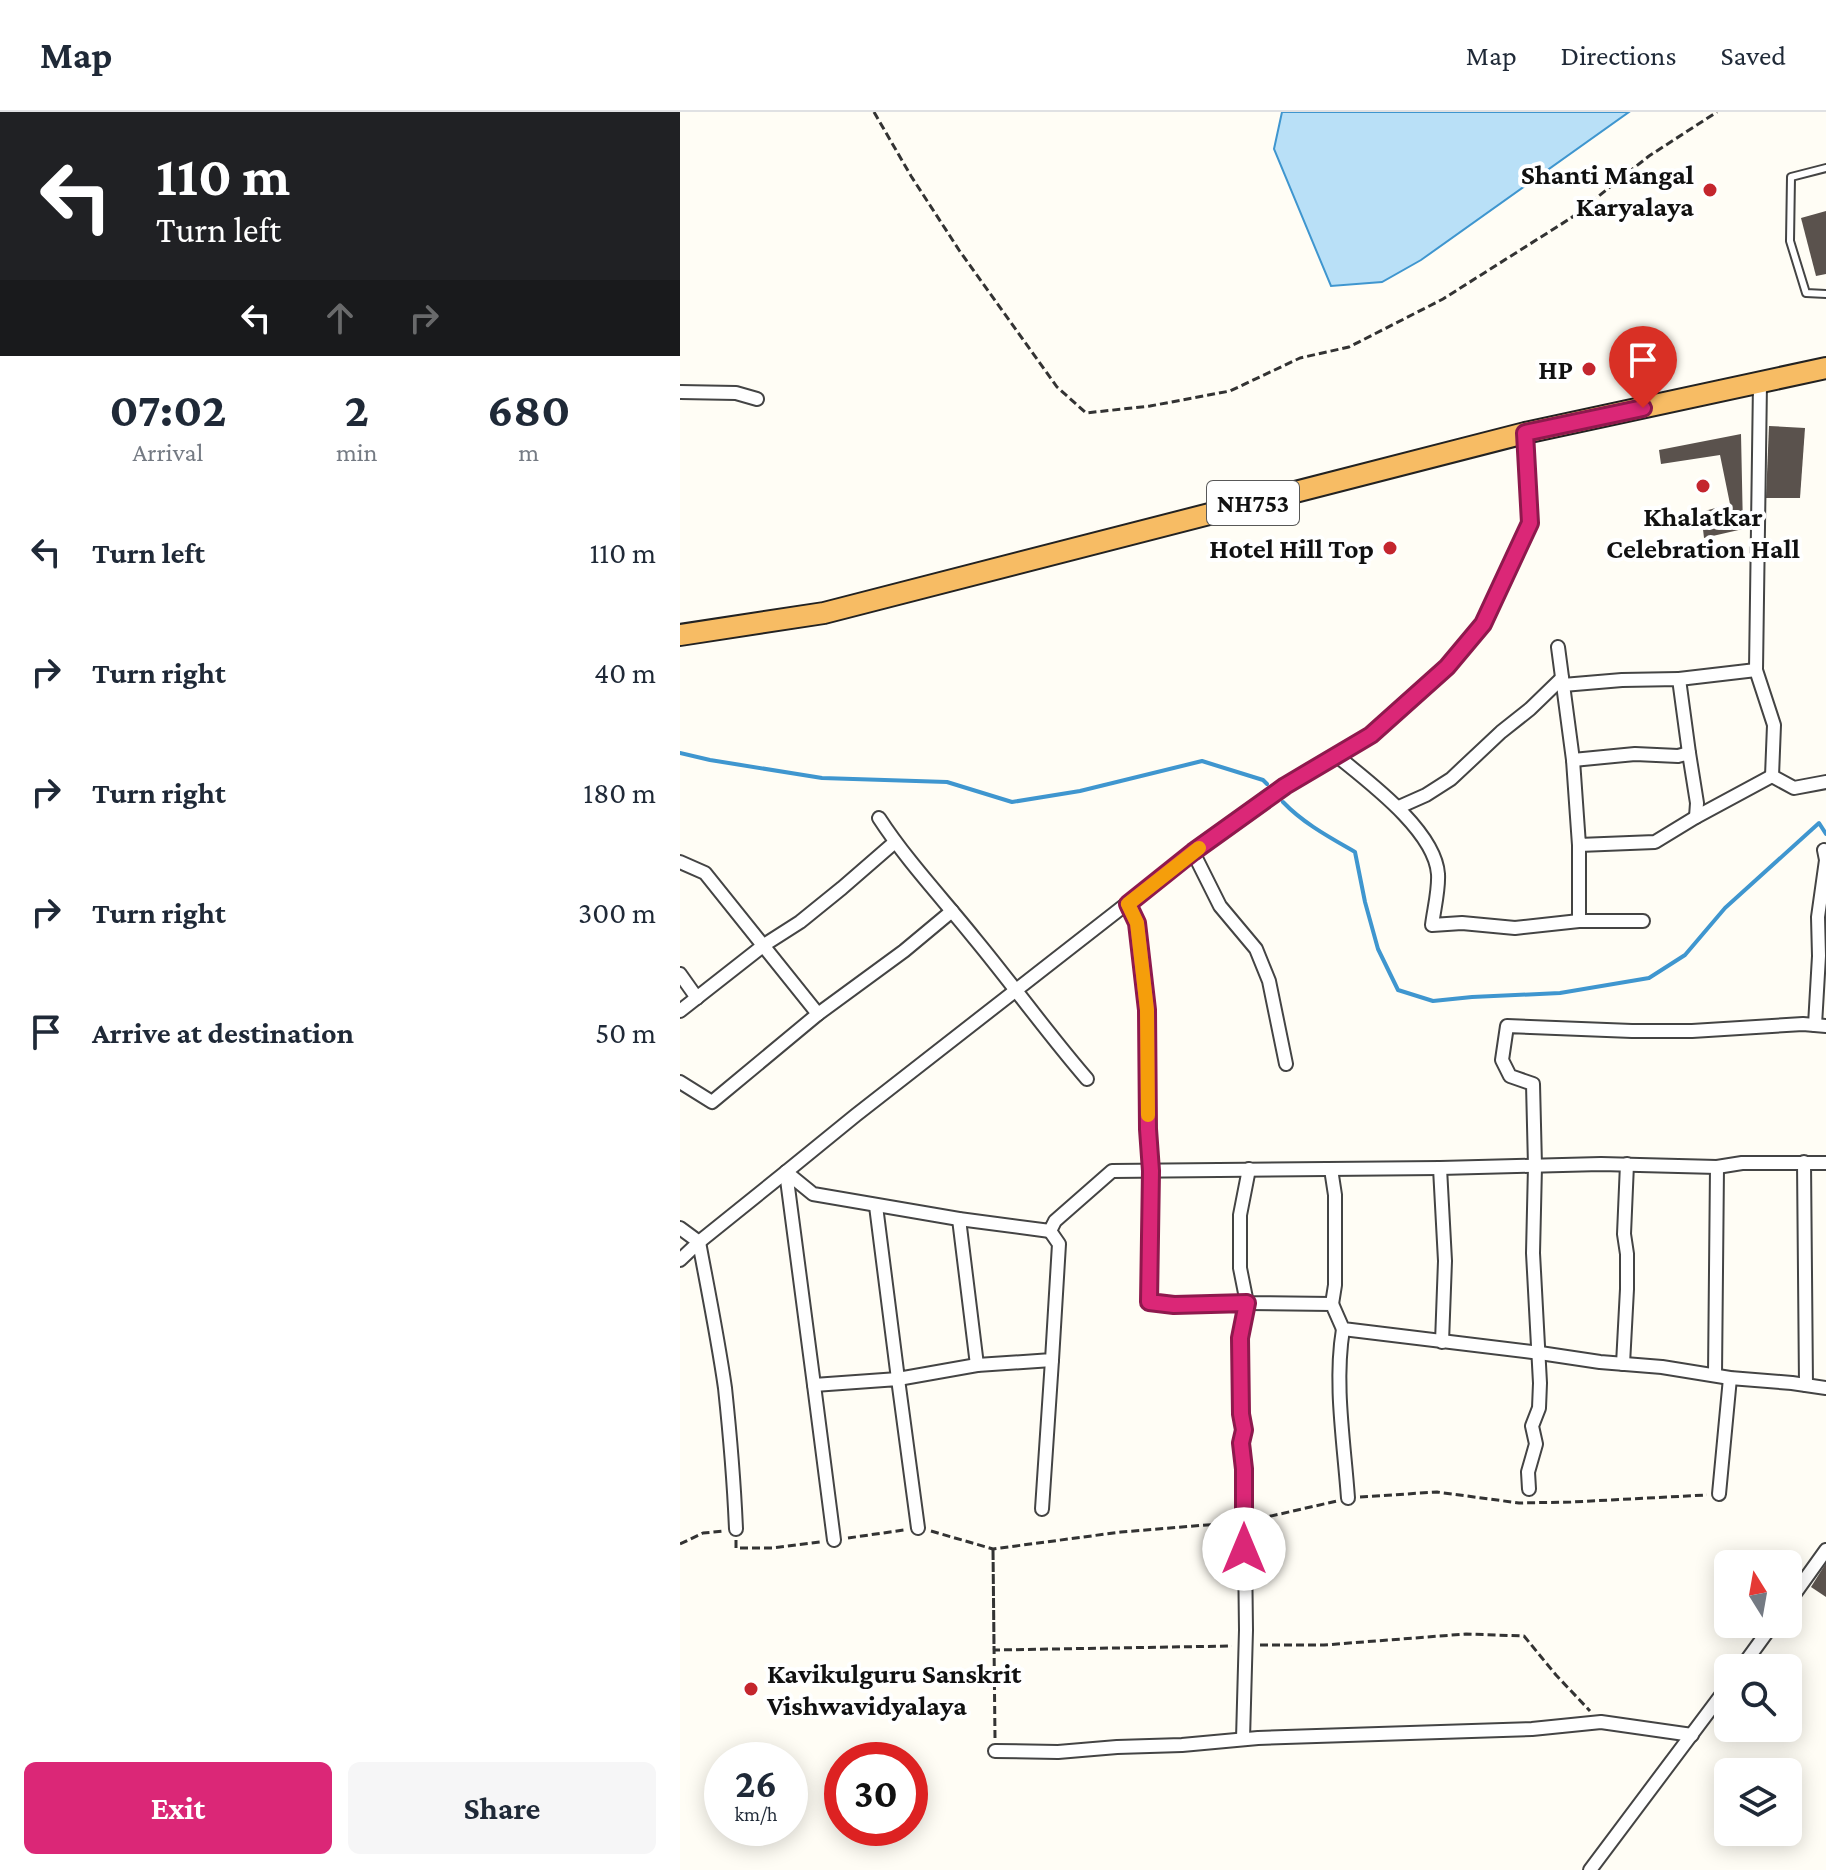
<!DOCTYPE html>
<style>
body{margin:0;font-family:"Crimson Pro",serif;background:#f6f6f7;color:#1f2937;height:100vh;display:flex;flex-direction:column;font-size:30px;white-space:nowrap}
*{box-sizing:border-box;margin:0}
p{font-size:26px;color:#747a83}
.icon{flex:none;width:44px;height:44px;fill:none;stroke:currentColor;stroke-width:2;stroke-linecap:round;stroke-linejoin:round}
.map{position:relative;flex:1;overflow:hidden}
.panel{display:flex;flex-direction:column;background:#fff;width:680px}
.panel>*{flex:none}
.banner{background:#202124;color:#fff;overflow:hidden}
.needle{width:52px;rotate:349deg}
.buttons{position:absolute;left:1034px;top:1438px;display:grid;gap:16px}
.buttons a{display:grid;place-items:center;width:88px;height:88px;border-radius:12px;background:#fff;box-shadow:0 4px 20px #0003;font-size:40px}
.speed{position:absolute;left:24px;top:1630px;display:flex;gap:16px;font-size:40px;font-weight:700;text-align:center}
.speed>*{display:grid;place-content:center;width:104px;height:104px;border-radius:50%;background:#fff;box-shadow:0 4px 20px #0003;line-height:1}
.speed small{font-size:20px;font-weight:400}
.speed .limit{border:12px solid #d22;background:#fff;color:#111}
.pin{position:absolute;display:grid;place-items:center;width:68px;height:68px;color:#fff;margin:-82px -34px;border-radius:50% 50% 50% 0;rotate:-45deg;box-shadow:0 0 8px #0007}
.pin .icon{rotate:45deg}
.me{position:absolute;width:88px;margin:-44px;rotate:0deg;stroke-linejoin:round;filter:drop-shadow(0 0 6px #0008)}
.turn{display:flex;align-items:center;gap:28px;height:168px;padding:0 24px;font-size:36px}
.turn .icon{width:104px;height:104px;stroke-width:2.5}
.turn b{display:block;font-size:56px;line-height:68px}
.lanes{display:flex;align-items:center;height:76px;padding:0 24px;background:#0003;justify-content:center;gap:40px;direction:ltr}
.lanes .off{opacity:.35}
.eta{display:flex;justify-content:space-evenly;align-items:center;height:136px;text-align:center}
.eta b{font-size:48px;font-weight:700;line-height:56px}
.button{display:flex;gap:16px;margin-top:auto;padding:16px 24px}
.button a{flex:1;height:92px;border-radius:12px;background:#db2777;color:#fff;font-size:32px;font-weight:700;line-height:92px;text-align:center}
.button a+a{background:#f6f6f7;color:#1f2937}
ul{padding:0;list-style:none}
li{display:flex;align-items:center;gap:24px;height:120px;padding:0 24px}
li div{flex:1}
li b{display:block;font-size:30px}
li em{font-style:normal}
header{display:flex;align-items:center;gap:48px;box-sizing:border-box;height:112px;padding:0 40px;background:#fff;border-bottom:2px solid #e0e1e3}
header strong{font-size:38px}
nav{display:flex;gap:44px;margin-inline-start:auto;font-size:28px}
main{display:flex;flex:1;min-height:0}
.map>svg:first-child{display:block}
.water{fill:#b9e0f7;stroke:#3f96cf;stroke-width:2}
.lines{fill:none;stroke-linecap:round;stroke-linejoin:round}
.stream{stroke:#3f96cf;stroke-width:4}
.building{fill:#5a524d}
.service-casing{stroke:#444;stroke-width:10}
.minor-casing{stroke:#444;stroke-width:16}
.trunk-casing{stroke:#222;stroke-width:24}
.path{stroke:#333;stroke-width:3;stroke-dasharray:8 4;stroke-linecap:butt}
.service{stroke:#fff;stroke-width:6}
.minor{stroke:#fff;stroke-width:12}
.trunk{stroke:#f7bc64;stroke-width:20}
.route-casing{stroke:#8e194d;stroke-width:20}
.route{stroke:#db2777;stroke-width:14}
.slow{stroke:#f59e0b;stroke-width:14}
.poi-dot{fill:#c4262e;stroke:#fff;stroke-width:3}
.labels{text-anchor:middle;stroke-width:8;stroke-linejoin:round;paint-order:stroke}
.shield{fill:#fff;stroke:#585858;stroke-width:2}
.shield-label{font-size:26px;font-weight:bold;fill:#111}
.poi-label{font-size:28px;font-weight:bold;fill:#111;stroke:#fff;text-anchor:end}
</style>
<header>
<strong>Map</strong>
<nav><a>Map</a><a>Directions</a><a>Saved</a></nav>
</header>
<main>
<section class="panel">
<div class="banner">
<div class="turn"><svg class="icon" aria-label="left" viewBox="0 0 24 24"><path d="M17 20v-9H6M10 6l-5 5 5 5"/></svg><div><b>110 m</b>Turn left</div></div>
<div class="lanes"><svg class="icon" aria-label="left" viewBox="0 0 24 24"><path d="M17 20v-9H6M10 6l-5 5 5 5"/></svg><svg class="icon off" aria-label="ahead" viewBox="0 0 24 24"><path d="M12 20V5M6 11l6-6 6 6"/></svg><svg class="icon off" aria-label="right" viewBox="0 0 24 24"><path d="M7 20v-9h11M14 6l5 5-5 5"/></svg></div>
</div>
<div class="eta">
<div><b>07:02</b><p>Arrival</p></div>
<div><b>2</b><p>min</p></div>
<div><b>680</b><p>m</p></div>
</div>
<ul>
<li><svg class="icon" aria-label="left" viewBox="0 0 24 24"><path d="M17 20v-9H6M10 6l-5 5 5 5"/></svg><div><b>Turn left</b></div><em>110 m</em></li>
<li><svg class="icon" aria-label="right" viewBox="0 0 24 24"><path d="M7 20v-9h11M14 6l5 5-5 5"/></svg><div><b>Turn right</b></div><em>40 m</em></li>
<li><svg class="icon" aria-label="right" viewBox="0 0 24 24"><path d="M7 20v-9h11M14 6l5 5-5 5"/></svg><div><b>Turn right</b></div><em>180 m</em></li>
<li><svg class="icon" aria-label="right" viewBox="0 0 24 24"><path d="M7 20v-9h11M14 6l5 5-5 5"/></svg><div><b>Turn right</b></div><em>300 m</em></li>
<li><svg class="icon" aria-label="arrive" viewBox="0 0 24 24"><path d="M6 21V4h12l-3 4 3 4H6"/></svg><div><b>Arrive at destination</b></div><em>50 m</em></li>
</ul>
<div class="button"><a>Exit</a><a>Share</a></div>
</section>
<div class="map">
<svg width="1146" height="1758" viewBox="0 0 1146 1758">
<rect width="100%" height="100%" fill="#fffdf5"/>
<polygon class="water" points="602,0 949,0 741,148 702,170 651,174 594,37"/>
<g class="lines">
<g class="stream">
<polyline points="0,641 30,648 142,666 267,670 332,690 400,679 522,649 583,668 587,672"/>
<path d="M603,690C623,711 649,725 675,740L685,790L698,837L718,878L753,889L792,885L880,881L969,866L1005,843L1045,796L1139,711L1146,722"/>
</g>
</g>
<g class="building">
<polygon points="1146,99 1146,162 1136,164 1121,106"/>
<polygon points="1089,314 1125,316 1120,386 1086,386"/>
<polygon points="1061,322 1063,417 1024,426 1021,400 1050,392 1040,343 981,352 979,338"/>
<polygon points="1146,1451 1146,1485 1131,1475"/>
</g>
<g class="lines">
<g class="service-casing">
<polyline id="service" points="1146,56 1111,65 1110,129 1126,181 1146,182"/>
</g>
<g class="minor-casing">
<g id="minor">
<polyline points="1080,271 1076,558 1094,613 1092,664 1114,676 1146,670"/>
<polyline points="0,280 56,281 77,287"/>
<polyline points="845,321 850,411 803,512 767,555 691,623 605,674 513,740 176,1003 106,1060 133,1082 279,1107 370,1119 375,1109 432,1059 760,1056 921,1052 1037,1055 1062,1051 1146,1051"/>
<polyline points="878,535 893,648 899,733 975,730 1016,705 1092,664"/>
<polyline points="999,567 1076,558"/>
<polyline points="883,573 942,568 999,567 1009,641"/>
<path d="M657,644C689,670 755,719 758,762C759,778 754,797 752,813L782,811L835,816L899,809"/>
<polyline points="893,648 955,642 998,644 1009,641 1017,691 1016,705"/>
<polyline points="719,695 746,683 771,667 821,620 850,597 882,566"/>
<path d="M199,706C227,749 263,787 295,827C333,873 368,922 407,967"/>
<polyline points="899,733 899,809 963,809"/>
<polyline points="513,740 540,794 576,837 589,869 606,952"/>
<polyline points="0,750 25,761 138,902"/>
<polyline points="448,792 457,811 467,898 468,1017 471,1059 469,1190 494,1193 567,1191 560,1226 561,1302 564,1318 561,1331 564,1357 566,1518 563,1627"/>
<polyline points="0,862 17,886"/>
<polyline points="0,899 84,833 120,810 162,776 215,730"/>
<polyline points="1135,913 1139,844 1138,805 1146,748 1144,738"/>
<polyline points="0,970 32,990 138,902 224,839 272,799"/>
<polyline points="1124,1050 1126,1273"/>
<polyline points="760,1056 765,1149 762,1230"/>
<polyline points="569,1057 560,1103 560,1156 567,1191 652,1192 663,1217 860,1241 920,1250 982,1255 1050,1266 1112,1271 1146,1276"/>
<polyline points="651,1057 655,1083 655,1173 652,1192"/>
<polyline points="106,1060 134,1273 218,1267 238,1416"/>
<polyline points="196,1094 218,1267 297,1253 372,1248 379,1132 370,1119"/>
<polyline points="279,1107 297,1253"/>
<path d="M0,1116L19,1130C28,1178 38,1227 45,1276C50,1323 54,1370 56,1417"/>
<polyline points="0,1148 19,1130 106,1060"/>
<path d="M663,1217C654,1272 664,1330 668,1386"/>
<polyline points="943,1252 947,1177 947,1142 944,1122 947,1052"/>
<polyline points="1035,1263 1037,1055"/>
<polyline points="134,1273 154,1428"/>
<polyline points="849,1377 848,1360 856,1332 852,1314 859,1296 860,1271 853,1141 855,1054 853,972 830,964 822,948 827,914 952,919 1012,919 1123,912 1146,914"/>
<polyline points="1039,1382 1050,1266"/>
<polyline points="362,1397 372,1248"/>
<polyline points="1108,1491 1146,1438"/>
<polyline points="1061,1556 1093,1512"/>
<polyline points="315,1639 378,1640 437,1635 502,1633 578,1626 852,1617 921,1610 1012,1623"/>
<polyline points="910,1758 1048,1574"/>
</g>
</g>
<g class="trunk-casing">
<polyline id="trunk" points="0,523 144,501 845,321 1146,256"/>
</g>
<g class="path">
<polyline points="194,0 231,64 279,138 377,275 406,301 470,294 550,279 620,246 669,235 763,187 891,106 969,44 1037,0"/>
<polyline points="680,1385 757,1380 839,1391 891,1390 1027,1383"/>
<polyline points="578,1407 657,1389"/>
<polyline points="251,1419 313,1437 441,1420 551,1411"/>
<polyline points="168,1426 224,1418"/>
<polyline points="56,1428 56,1436 92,1436 140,1430"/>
<polyline points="0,1432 23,1421 44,1419"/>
<polyline points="580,1533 644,1533 786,1522 844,1524 876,1563 910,1599"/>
<polyline points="315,1626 313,1437 314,1538 552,1534"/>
</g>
<use href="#service" class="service"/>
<use href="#minor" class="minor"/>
<use href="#trunk" class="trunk"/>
</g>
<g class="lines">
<g class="route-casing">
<polyline id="route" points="564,1437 564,1357 561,1331 564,1318 561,1302 560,1226 567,1191 494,1193 469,1190 471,1059 468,1017 467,898 457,811 448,792 513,740 605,674 691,623 767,555 803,512 850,411 845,321 963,296"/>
</g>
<use href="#route" class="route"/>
<polyline class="slow" points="468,1003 467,898 457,811 448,792 519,736"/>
</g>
<g class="poi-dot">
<circle cx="1030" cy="78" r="8"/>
<circle cx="909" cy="257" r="8"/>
<circle cx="1023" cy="374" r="8"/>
<circle cx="710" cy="436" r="8"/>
<circle cx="71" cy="1577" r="8"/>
</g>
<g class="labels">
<rect class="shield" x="527" y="369" width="92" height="44" rx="6"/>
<g class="shield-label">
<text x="573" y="400">NH753</text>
</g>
<g class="poi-label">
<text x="1014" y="72">Shanti Mangal<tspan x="1014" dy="32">Karyalaya</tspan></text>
<text x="893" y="267">HP</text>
<text x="1023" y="414" text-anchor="middle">Khalatkar<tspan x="1023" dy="32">Celebration Hall</tspan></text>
<text x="694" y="446">Hotel Hill Top</text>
<text x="87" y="1571" text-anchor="start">Kavikulguru Sanskrit<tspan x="87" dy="32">Vishwavidyalaya</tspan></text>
</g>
</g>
</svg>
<div class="buttons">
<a><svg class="needle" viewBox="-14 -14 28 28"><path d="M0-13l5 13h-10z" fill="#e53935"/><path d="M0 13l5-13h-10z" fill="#747a83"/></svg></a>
<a><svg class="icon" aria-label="search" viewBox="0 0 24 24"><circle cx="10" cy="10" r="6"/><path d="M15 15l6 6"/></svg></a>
<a><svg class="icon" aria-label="layers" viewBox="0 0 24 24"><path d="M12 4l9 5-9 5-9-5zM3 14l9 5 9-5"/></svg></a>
</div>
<div class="speed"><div>26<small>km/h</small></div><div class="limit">30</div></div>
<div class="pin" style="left:963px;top:296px;background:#d93025"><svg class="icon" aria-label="arrive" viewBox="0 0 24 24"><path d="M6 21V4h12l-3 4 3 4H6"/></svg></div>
<svg class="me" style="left:564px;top:1437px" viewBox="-20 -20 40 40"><circle r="19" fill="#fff"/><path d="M0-13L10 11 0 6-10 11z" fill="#db2777"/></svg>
</div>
</main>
